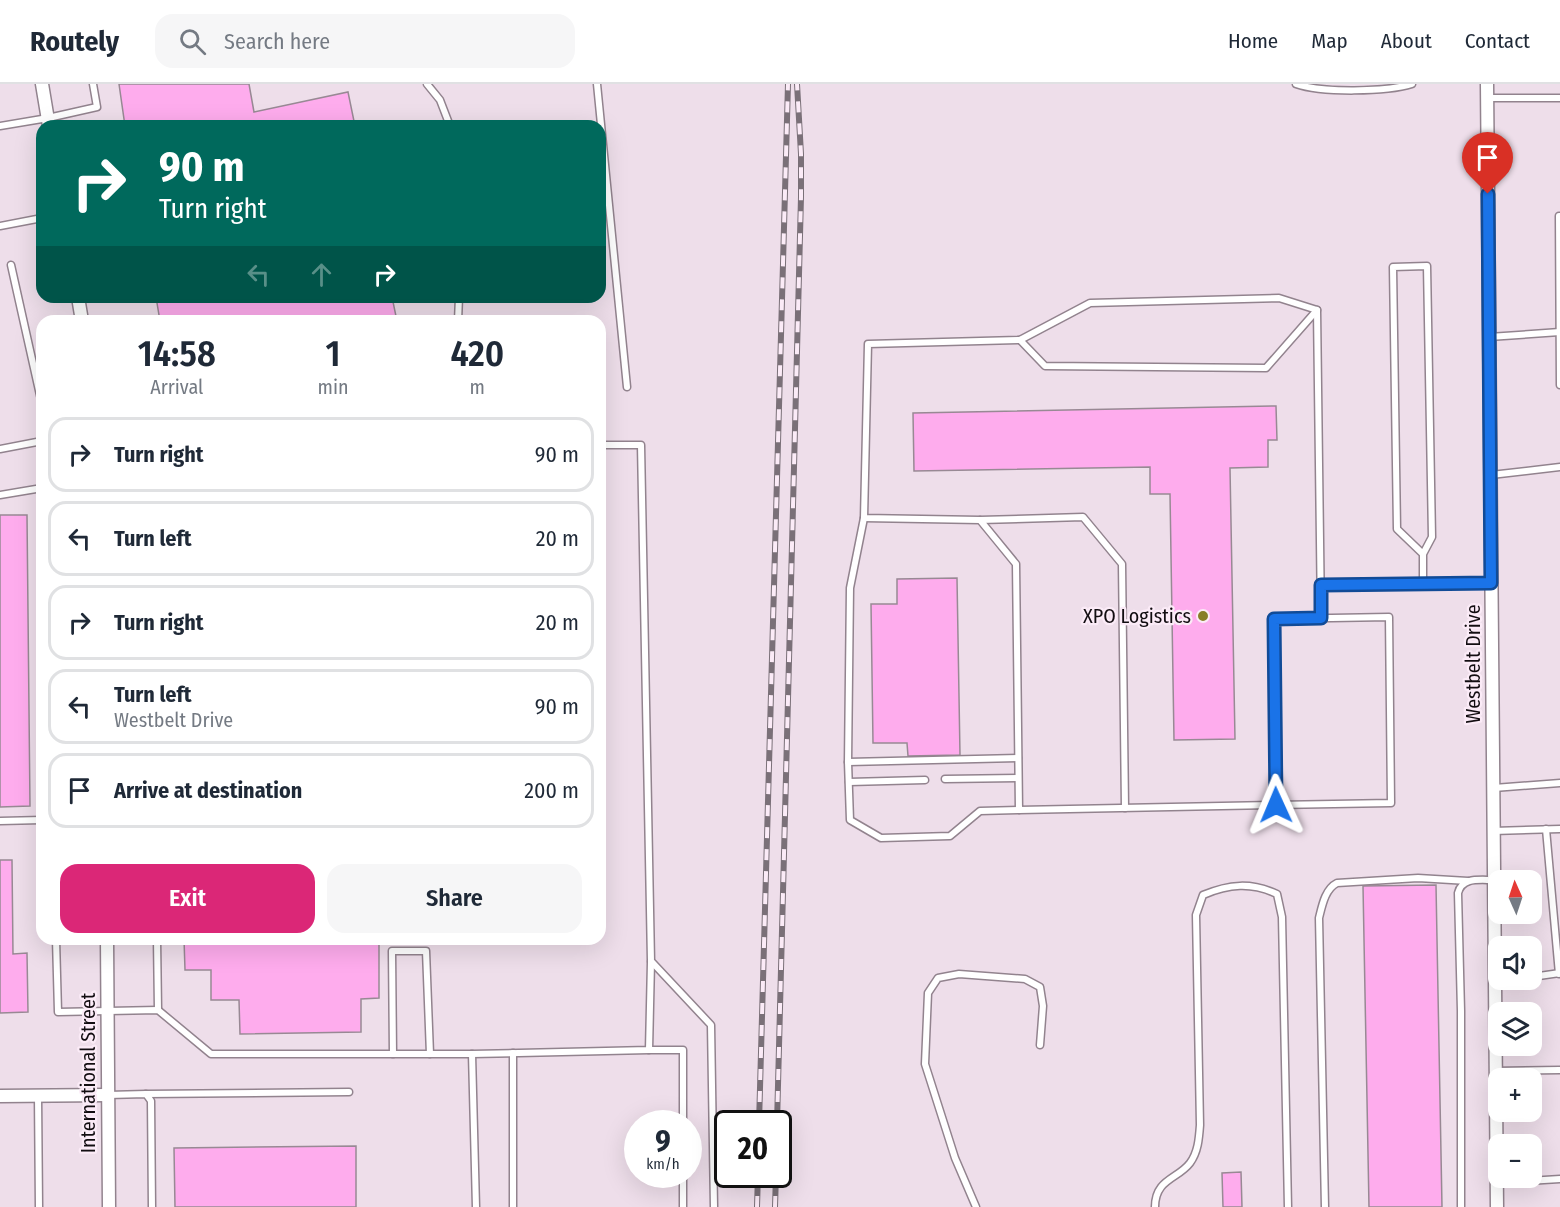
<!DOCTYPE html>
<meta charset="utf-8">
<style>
body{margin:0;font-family:"Fira Sans Condensed",sans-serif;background:#f6f6f7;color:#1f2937;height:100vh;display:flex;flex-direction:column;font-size:22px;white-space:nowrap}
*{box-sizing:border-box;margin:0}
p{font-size:20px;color:#747a83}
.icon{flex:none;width:33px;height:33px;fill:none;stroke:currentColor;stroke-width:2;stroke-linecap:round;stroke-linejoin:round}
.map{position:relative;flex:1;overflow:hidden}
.sheet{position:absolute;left:36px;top:231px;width:570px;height:630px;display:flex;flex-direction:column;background:#fff;border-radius:18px;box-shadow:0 6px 24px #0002}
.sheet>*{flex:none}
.top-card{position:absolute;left:36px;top:36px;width:570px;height:183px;border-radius:18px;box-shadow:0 6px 24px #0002;background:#00695c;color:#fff;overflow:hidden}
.needle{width:39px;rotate:357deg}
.buttons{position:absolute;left:1488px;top:786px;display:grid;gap:12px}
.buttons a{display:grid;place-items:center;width:54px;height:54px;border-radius:12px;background:#fff;box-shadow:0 6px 24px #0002;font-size:30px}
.speed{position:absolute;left:624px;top:1026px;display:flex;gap:12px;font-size:30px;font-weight:700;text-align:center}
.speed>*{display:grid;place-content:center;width:78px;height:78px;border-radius:50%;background:#fff;box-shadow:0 6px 24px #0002;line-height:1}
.speed small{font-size:15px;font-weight:400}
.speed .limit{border:3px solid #111;border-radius:9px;background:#fff;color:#111}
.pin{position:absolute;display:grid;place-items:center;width:51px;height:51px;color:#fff;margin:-62px -26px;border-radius:50% 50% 50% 0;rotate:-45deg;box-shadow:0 0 6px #0007}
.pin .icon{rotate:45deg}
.me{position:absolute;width:66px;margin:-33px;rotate:359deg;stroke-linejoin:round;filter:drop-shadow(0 0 4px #0008)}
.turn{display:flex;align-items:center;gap:21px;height:126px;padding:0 24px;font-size:27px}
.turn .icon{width:78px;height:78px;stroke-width:2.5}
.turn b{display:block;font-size:42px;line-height:51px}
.lanes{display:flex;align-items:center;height:57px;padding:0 24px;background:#0003;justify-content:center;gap:30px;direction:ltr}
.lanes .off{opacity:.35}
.eta{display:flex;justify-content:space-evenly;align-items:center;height:102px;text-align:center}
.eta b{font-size:36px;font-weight:600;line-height:42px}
.cta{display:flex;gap:12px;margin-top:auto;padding:12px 24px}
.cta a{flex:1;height:69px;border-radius:18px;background:#db2777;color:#fff;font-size:24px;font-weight:600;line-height:69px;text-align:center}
.cta a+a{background:#f6f6f7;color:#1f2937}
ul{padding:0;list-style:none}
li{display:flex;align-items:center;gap:18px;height:75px;margin:0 12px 9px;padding:0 12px;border:3px solid #e0e1e3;border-radius:18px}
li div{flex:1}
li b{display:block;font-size:22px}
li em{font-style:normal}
header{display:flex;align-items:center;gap:36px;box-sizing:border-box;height:84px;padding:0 30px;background:#fff;border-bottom:2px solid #e0e1e3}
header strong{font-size:28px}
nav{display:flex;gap:33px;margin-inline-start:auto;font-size:21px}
.search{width:420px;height:54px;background:#f6f6f7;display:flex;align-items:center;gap:15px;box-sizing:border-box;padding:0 21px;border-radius:18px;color:#747a83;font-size:22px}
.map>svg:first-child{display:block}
.building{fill:#feaced;stroke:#988994;stroke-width:1.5}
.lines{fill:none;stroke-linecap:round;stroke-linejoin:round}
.lane-casing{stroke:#92838e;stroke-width:9}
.street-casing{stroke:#92838e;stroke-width:15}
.lane{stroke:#fff;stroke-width:6}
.street{stroke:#fff;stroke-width:12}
.rail-casing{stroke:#7a7078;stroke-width:6}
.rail{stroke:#fbebf7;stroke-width:4;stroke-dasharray:11;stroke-linecap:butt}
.route-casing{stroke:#114b97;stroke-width:15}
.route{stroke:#1a73e8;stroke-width:10}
.poi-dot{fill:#877f27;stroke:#fbebf7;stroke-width:2}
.labels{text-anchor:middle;stroke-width:4.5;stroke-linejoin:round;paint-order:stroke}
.poi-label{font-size:20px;fill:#120d11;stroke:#fbebf7;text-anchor:end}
.street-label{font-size:20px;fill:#120d11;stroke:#fbebf7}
</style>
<header>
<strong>Routely</strong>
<div class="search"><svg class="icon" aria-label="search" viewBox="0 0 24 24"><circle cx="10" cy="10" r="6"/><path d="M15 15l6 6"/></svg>Search here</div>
<nav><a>Home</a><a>Map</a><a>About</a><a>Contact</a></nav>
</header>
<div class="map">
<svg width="1560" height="1123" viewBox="0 0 1560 1123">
<rect width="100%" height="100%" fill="#eedeea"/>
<g class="building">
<polygon points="119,0 249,0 254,28 348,8 355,42 125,42"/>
<polygon points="156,213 392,213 397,237 160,237"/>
<polygon points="1276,322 1277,356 1268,356 1268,383 1230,384 1235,655 1174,656 1170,410 1150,410 1150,383 914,387 913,329"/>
<polygon points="0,431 27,431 30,722 0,723"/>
<polygon points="957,494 960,671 908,672 907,659 873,659 871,520 897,520 897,495"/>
<polygon points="0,776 12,776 13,870 27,869 28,928 0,929"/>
<polygon points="1436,801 1442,1123 1369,1123 1363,802"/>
<polygon points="184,855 379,855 379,914 361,915 361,948 240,950 239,916 211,916 211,886 185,886"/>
<polygon points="356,1062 356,1123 175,1123 174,1064"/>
<polygon points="1241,1088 1242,1123 1223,1123 1222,1089"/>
</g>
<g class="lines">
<g class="lane-casing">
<g id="lane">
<polyline points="427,0 440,16 450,42"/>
<polyline points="597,0 627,303"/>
<path d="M1296,0C1321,9 1387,8 1412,0"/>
<polyline points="1487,14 1560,14"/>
<polyline points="0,42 48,34 97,23 93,0"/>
<polyline points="1559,132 1560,301"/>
<polyline points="0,142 42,134"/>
<polyline points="11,181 42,320"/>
<polyline points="458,237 459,213"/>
<polyline points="1489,253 1560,248"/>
<polyline points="1020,256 1045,282 1266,284 1317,226"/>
<polyline points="600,361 641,361 651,877 711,941 714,1123"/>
<polyline points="0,365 42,357"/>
<polyline points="1491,391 1560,383"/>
<polyline points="0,411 42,404"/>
<polyline points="864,434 850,504 848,678 850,736 881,754 950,752 980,727 1019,726"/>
<polyline points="980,436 1083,433 1122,480 1125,724"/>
<polyline points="1423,470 1397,445 1393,183 1427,182 1432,453 1423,470 1423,500"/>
<polyline points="1321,501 1491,499"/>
<polygon points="1389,533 1391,719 1276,721 1274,535"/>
<polyline points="848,678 1018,674"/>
<polyline points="945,695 1018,694"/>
<polyline points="849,698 925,696"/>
<polyline points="1494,704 1560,699"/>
<polyline points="1276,721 1019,726 1016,480 980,436 864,434 868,260 1020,256 1090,219 1279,214 1317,226 1321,534"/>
<polyline points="0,737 42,736"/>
<polyline points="1546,745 1559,890"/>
<polyline points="1493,747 1560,745"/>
<polyline points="56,855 58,928 158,926 211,970 393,970 392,867 426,867 430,970"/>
<polyline points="157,855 158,926"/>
<polyline points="1532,893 1560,889"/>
<polyline points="1495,899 1516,896"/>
<polyline points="649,966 683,966 683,1040"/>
<polyline points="393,970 472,970 649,966 651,878"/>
<polyline points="472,970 476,1123"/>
<polyline points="1495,987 1560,986"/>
<polyline points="146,1010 349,1008"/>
<polyline points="108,1011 146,1010 151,1017 152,1123"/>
<polyline points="38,1012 39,1123"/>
<polyline points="683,1090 683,1123"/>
<polyline points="1497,1099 1560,1095"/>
<polyline points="513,1123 513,969"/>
<polyline points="976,1123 955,1074 925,980 928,909 938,894 959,890 1025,895 1040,903 1043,922 1040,961"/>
<path d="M1155,1123C1155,1095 1178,1095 1190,1079C1198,1068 1199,1055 1200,1041L1196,831L1203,811C1229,800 1251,798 1277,810L1282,833L1288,1123"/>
<path d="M1325,1123L1319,834C1322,822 1325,805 1337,799L1418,794L1468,797"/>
<path d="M1461,1123V927L1458,809C1462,793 1479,796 1493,796"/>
</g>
</g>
<g class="street-casing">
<g id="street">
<polyline points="42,0 49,42"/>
<polyline points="1487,0 1497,1123"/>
<polyline points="78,213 82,237"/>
<polyline points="107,855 109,1123"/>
<polyline points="0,1012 108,1011"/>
</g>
</g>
<use href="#lane" class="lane"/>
<use href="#street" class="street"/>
<g class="rail-casing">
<g id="rail">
<polyline points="759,1040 788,0"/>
<polyline points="777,1040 801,113 801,70 797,0"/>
<polyline points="757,1123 758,1090"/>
<polyline points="775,1123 776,1090"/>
</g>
</g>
<use href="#rail" class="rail"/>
</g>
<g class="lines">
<g class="route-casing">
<polyline id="route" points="1276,721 1274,535 1321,534 1321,501 1491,499 1488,110"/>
</g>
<use href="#route" class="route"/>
</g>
<circle class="poi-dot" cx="1203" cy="532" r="6"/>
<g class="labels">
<g class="poi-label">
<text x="1191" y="539">XPO Logistics</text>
</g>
<g class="street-label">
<text transform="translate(1473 580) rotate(-90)" y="7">Westbelt Drive</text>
<text transform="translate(88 989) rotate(-90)" y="7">International Street</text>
</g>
</g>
</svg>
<div class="buttons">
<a><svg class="needle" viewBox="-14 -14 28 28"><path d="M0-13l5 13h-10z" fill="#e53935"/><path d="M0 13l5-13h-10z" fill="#747a83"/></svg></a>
<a><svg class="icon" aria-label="sound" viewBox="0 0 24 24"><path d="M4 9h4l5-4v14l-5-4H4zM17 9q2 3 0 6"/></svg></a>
<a><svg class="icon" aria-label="layers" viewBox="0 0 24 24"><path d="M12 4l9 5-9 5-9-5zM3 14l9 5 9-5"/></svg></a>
<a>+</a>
<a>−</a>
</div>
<div class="speed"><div>9<small>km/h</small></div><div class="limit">20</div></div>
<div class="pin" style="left:1488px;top:110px;background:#d93025"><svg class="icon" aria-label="arrive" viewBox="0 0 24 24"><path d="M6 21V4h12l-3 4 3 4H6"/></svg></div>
<svg class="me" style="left:1276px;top:721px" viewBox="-20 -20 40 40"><path d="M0-17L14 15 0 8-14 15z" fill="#1a73e8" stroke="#fff" stroke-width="4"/></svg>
<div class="top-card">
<div class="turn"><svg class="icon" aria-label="right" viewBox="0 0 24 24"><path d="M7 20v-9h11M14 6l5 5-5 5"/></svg><div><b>90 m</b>Turn right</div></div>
<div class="lanes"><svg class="icon off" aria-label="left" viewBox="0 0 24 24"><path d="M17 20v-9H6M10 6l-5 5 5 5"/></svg><svg class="icon off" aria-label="ahead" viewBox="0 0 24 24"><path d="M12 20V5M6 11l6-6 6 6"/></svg><svg class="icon" aria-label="right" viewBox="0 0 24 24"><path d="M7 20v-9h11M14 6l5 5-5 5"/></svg></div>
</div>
<section class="sheet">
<div class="eta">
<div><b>14:58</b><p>Arrival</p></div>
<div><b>1</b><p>min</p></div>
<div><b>420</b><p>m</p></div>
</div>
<ul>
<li><svg class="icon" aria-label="right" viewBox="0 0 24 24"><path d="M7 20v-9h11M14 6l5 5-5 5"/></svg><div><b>Turn right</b></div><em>90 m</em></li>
<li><svg class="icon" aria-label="left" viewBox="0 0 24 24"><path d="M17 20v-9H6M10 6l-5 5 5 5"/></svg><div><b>Turn left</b></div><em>20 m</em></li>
<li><svg class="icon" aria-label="right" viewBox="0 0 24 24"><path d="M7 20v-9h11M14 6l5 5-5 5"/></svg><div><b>Turn right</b></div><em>20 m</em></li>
<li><svg class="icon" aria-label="left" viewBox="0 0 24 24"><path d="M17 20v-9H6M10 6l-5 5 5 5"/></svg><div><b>Turn left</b><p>Westbelt Drive</p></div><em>90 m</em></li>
<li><svg class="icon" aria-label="arrive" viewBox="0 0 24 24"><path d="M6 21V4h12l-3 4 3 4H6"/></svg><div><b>Arrive at destination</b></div><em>200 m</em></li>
</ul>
<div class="cta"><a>Exit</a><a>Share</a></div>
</section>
</div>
